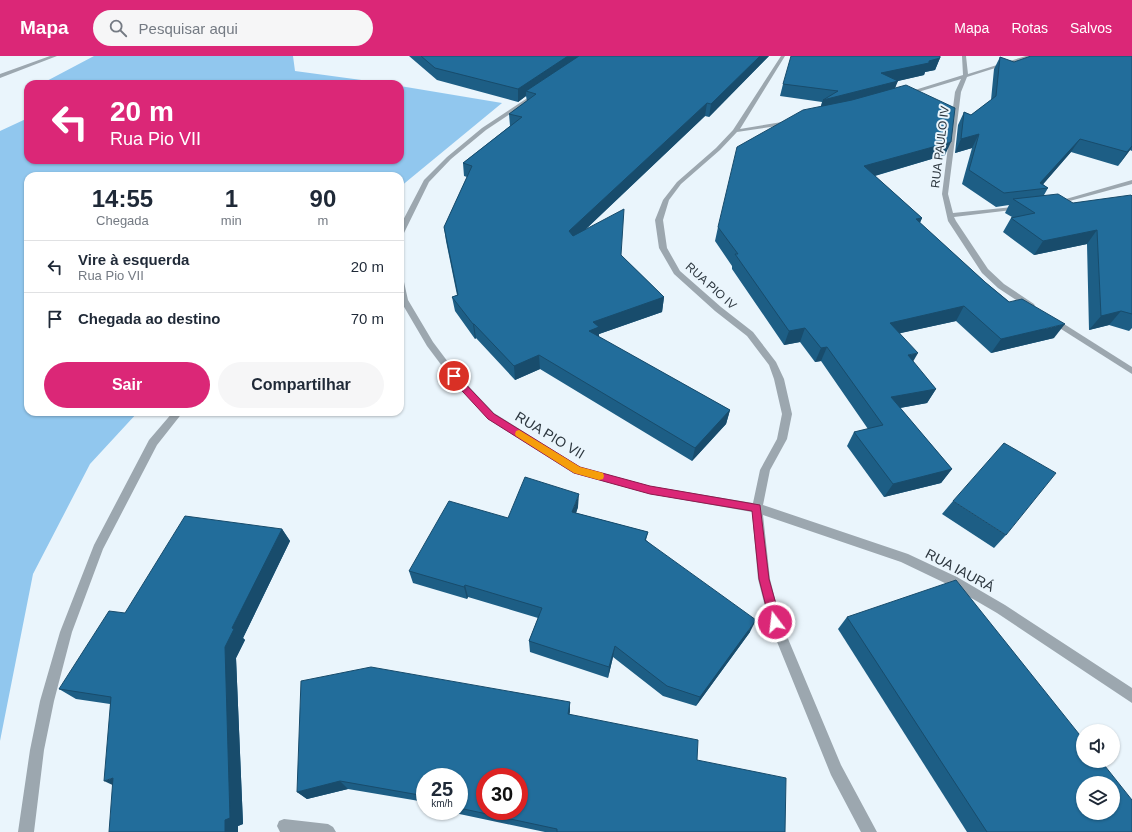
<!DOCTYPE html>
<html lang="pt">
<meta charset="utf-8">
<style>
body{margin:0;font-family:Helvetica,sans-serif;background:#f6f6f7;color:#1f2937;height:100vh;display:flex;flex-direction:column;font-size:15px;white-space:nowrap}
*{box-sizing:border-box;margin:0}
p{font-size:13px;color:#747a83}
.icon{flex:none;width:22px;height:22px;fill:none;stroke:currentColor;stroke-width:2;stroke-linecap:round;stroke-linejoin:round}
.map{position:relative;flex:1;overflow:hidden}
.sheet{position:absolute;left:24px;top:116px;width:380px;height:244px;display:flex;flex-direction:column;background:#fff;border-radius:12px;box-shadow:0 1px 3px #0004}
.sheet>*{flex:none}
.hud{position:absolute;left:24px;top:24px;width:380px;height:84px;border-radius:12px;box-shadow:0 1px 3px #0004;background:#db2777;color:#fff;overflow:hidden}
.tools{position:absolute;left:1076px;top:668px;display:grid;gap:8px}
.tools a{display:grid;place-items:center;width:44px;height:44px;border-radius:50%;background:#fff;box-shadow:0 1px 3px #0004;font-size:20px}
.speed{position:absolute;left:416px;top:712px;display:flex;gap:8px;font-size:20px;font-weight:700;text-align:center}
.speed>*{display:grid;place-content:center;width:52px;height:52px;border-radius:50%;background:#fff;box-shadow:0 1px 3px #0004;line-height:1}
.speed small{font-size:10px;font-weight:400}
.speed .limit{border:6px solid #d22;background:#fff;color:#111}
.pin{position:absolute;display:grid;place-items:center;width:34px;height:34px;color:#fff;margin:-17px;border:2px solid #fff;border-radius:50%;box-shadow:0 1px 4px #0007}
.me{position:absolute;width:44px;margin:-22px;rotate:345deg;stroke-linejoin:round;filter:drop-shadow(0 0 3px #0008)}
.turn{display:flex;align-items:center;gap:14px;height:84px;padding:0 20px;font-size:18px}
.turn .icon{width:52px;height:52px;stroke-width:2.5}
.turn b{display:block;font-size:28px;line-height:34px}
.eta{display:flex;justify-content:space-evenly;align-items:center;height:68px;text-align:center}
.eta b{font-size:24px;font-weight:700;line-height:28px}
.cta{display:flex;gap:8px;margin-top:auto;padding:8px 20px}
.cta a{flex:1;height:46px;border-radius:24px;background:#db2777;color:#fff;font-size:16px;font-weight:700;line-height:46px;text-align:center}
.cta a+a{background:#f6f6f7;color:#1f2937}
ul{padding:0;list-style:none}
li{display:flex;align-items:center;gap:12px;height:52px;padding:0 20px;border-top:1px solid #e0e1e3}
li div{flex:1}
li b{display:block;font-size:15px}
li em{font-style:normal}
header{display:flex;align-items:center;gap:24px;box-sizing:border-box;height:56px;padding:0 20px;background:#db2777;color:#fff}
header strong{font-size:19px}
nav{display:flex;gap:22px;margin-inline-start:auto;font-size:14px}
.search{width:280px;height:36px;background:#f6f6f7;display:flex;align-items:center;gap:10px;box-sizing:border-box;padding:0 14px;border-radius:22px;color:#747a83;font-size:15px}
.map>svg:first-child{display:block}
.green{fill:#91c7ee}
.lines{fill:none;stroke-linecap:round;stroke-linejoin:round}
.minor{fill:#9ca7af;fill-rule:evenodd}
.wall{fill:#1d5e85}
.shaded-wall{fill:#184c6c}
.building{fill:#226d9b;stroke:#184c6c;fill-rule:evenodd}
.route{fill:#db2777;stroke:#8e194d}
.slow{fill:#f59e0b}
.labels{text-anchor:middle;stroke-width:4;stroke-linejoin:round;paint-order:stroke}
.far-street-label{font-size:12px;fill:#2d373f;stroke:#eaf5fc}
.street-label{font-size:14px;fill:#2d373f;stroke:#eaf5fc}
</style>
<header>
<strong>Mapa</strong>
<div class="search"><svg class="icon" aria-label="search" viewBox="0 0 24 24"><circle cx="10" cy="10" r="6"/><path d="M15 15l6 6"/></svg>Pesquisar aqui</div>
<nav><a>Mapa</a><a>Rotas</a><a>Salvos</a></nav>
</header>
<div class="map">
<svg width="1132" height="776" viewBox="0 0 1132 776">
<rect width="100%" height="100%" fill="#eaf5fc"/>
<g class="green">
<polygon points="94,0 293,0 295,15 391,28 41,28"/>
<polygon points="400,30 502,47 400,131 400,120 28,120 28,356 138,356 90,408 33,518 0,685 0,75 28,62 28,104 400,104"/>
</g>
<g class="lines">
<g class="minor">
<polygon points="50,0 57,0 0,22 0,18"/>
<polygon points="781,0 785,0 740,73 788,65 790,66 790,68 737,76 720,94 681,128 669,144 663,164 667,192 680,215 721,251 753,276 776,306 784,323 792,358 787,383 770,414 763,449 908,498 957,521 1005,549 1132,632 1132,647 997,557 949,529 901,506 763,459 770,523 781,566 841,709 877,776 861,776 831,719 769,566 758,523 752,456 650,438 573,417 488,363 451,322 427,290 400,244 400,224 404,226 408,244 433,286 457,318 494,357 580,411 650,430 753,447 760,414 777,383 782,358 774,323 769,309 747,280 715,255 674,218 659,192 655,164 663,144 677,126 716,92 733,74"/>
<polygon points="962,0 966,0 968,18 1026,0 1033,0 967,21 961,36 948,138 953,157 1023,150 1023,152 1021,153 954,161 956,165 988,213 1004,228 1034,248 1035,250 1034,252 1028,252 998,232 982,217 948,165 942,138 955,36 961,23 905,40 902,38 963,19"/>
<polygon points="535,37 540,38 486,74 451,103 429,126 404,177 400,179 400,170 424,124 447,101 482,72"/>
<polygon points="1132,124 1132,128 1055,149 1052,147"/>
<polygon points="1053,261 1132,311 1132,318 1050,266 1049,264 1050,262"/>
<polygon points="173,356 183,356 157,389 103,493 72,576 54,645 44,694 34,776 18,776 30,694 40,645 60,576 94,489 149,384"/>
<polygon points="284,763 328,768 333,771 336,776 280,776 277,770 279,765"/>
</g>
</g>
<g class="wall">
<polygon points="409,0 769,0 709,61 705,60 585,174 621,199 664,241 662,256 599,278 599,281 730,354 726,368 692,405 540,313 515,324 476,282 475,283 455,255 452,241 457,239 446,185 444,171 467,121 464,120 463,107 510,70 509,58 527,45 526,40 518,46 437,24"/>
<polygon points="1132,0 1132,95 1130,94 1118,110 1071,96 1043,128 1048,132 1044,139 1073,147 1132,140 1132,272 1129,275 1109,269 1089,274 1087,188 1034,199 1003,176 1011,162 1012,161 1005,157 1009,149 996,151 962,128 972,92 955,97 958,69 964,56 971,59 991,44 994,13 1000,1 1014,6"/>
<polygon points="940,2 935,14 925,16 924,19 897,25 895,32 945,99 875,120 922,162 920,167 985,226 1054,282 991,297 956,265 900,277 913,306 936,333 927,347 900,352 952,413 941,427 884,441 847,390 854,376 868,373 821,305 815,306 800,286 784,289 732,213 732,210 715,185 718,171 821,50 822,46 780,40 783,28"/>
<polygon points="953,445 1006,479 994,492 942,458"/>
<polygon points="578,451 576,457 648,476 646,484 750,576 696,650 663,640 613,601 608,622 530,596 529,585 538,562 468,541 467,543 413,527 409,515 508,462"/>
<polygon points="282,473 290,485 243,582 245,584 236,602 243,768 238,770 113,729 110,648 76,643 59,633"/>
<polygon points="847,561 1132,776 967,776 838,573"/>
<polygon points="570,646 569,658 697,704 785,776 545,776 450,756 449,755 459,755 459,721 425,721 425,746 348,733 307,743 297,736"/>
</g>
<g class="shaded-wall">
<polygon points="568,0 585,0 526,35 526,40 518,46 518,33"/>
<polygon points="760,0 769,0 709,61 711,48"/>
<polygon points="940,2 935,14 925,16 924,19 877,30 881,17"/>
<polygon points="898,25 893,37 819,56 823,44"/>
<polygon points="707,47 705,60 569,189 569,175"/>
<polygon points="979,78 972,92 955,97 961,83"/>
<polygon points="1080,83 1071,96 1039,133 1040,127"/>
<polygon points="951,86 945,99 860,124 864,110"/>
<polygon points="1132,90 1130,94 1118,110 1127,96"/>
<polygon points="922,162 915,176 916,163"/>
<polygon points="1097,174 1087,188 1034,199 1043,185"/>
<polygon points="664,241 662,256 599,278 599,285 589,275 593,266"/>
<polygon points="964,250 956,265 883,281 890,267"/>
<polygon points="1121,255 1109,269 1089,274 1101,260"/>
<polygon points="473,268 474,268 476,282 475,283"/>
<polygon points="1065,268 1054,282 991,297 1001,283"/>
<polygon points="805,272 800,286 784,289 789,275"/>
<polygon points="827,291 821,305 815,306 821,292"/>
<polygon points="918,297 910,311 908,299"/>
<polygon points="539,299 540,313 515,324 514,310"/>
<polygon points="936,333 927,347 883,355 891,341"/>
<polygon points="730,354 726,368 692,405 695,392"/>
<polygon points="952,413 941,427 884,441 893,428"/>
<polygon points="579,438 578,451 572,469 572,456"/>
<polygon points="282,473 290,485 243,582 245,584 236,602 243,768 238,770 238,776 225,776 225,591 232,572"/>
<polygon points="465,529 468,541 467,543 464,531"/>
<polygon points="756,564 750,576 696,650 700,641"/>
<polygon points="615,590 613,601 608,622 609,611"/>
<polygon points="570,646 570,656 568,667 568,658"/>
<polygon points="113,722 121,733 104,725"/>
<polygon points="340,725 348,733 307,743 297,736"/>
</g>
<g class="building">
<polygon points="421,0 568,0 518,33 435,12"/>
<polygon points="579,0 760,0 711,48 707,47 569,175 573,180 624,153 621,199 664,241 593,266 599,271 589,275 730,354 695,392 539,299 514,310 474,268 473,268 452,241 458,239 444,171 472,110 463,107 522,61 509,58 536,38 526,35"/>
<polygon points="791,0 940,0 940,2 929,5 929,7 881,17 898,25 823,44 838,35 783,28"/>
<polygon points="1031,0 1132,0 1132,90 1127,96 1080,83 1040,127 1048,132 1004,137 969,114 979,78 961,83 964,56 971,59 996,40 1000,1 1014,6"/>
<polygon points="906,29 955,52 951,86 864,110 922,162 916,163 985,226 1009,246 1022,243 1065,268 1001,283 964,250 890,267 918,297 908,299 936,333 891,341 952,413 893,428 854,376 883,369 827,291 821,292 805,272 789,275 735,198 738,198 718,171 737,91 803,54 852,44"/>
<polygon points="1058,138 1073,147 1131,139 1132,140 1132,258 1121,255 1101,260 1097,174 1043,185 1011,162 1035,157 1013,143"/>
<polygon points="1004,387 1056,417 1006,479 953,445"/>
<polygon points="525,421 579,438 572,456 648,476 645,484 756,564 700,641 667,630 615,590 609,611 529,585 542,552 465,529 464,531 409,515 449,445 508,462"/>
<polygon points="185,460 282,473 232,572 234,573 225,591 230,762 225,764 225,776 109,776 113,722 104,725 111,641 59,633 109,555 125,557"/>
<path d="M956,524L1083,683V705H1101L1132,744V776H987L847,561ZM1083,727H1113V757H1083Z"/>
<path d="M371,611L570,646L568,658L698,684L697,704L786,722L785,776H557V773L459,752V721H425V740L340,725L297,736L301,625ZM485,721H519V755H485Z"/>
</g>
<polygon class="route" points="451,318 456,318 494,358 580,411 650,430 760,449 769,523 781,566 779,570 775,571 771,570 770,566 759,523 752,455 650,438 574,417 488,363 451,323 449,320"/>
<polygon class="slow" points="519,374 580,411 603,417 604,420 603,423 599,424 574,417 516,380 515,378 516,375"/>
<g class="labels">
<g class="far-street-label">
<text transform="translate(940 91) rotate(-83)" y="4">RUA PAULO IV</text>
<text transform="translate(711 230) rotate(42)" y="4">RUA PIO IV</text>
</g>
<g class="street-label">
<text transform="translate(550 379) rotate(31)" y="5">RUA PIO VII</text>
<text transform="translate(960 514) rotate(28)" y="5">RUA IAURÁ</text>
</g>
</g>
</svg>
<div class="tools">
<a><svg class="icon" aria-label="sound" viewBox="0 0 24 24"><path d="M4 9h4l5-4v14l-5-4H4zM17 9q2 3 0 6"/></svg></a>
<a><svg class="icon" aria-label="layers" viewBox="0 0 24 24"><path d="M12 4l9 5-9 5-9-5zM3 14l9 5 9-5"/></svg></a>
</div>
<div class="speed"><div>25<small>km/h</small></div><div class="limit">30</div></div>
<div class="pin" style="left:454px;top:320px;background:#d93025"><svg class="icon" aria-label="arrive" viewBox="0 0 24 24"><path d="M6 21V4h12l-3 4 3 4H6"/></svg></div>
<svg class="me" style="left:775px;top:566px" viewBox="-20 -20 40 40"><circle r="17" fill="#db2777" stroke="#fff" stroke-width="3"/><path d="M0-11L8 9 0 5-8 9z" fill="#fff"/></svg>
<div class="hud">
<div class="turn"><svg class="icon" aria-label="left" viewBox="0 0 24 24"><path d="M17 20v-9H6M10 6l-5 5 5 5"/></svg><div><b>20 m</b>Rua Pio VII</div></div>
</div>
<section class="sheet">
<div class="eta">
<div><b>14:55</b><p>Chegada</p></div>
<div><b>1</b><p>min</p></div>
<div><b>90</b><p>m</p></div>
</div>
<ul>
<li><svg class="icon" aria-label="left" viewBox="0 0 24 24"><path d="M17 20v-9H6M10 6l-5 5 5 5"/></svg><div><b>Vire à esquerda</b><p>Rua Pio VII</p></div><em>20 m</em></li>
<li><svg class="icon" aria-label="arrive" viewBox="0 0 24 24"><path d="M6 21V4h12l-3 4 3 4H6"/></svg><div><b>Chegada ao destino</b></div><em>70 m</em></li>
</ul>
<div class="cta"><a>Sair</a><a>Compartilhar</a></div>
</section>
</div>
